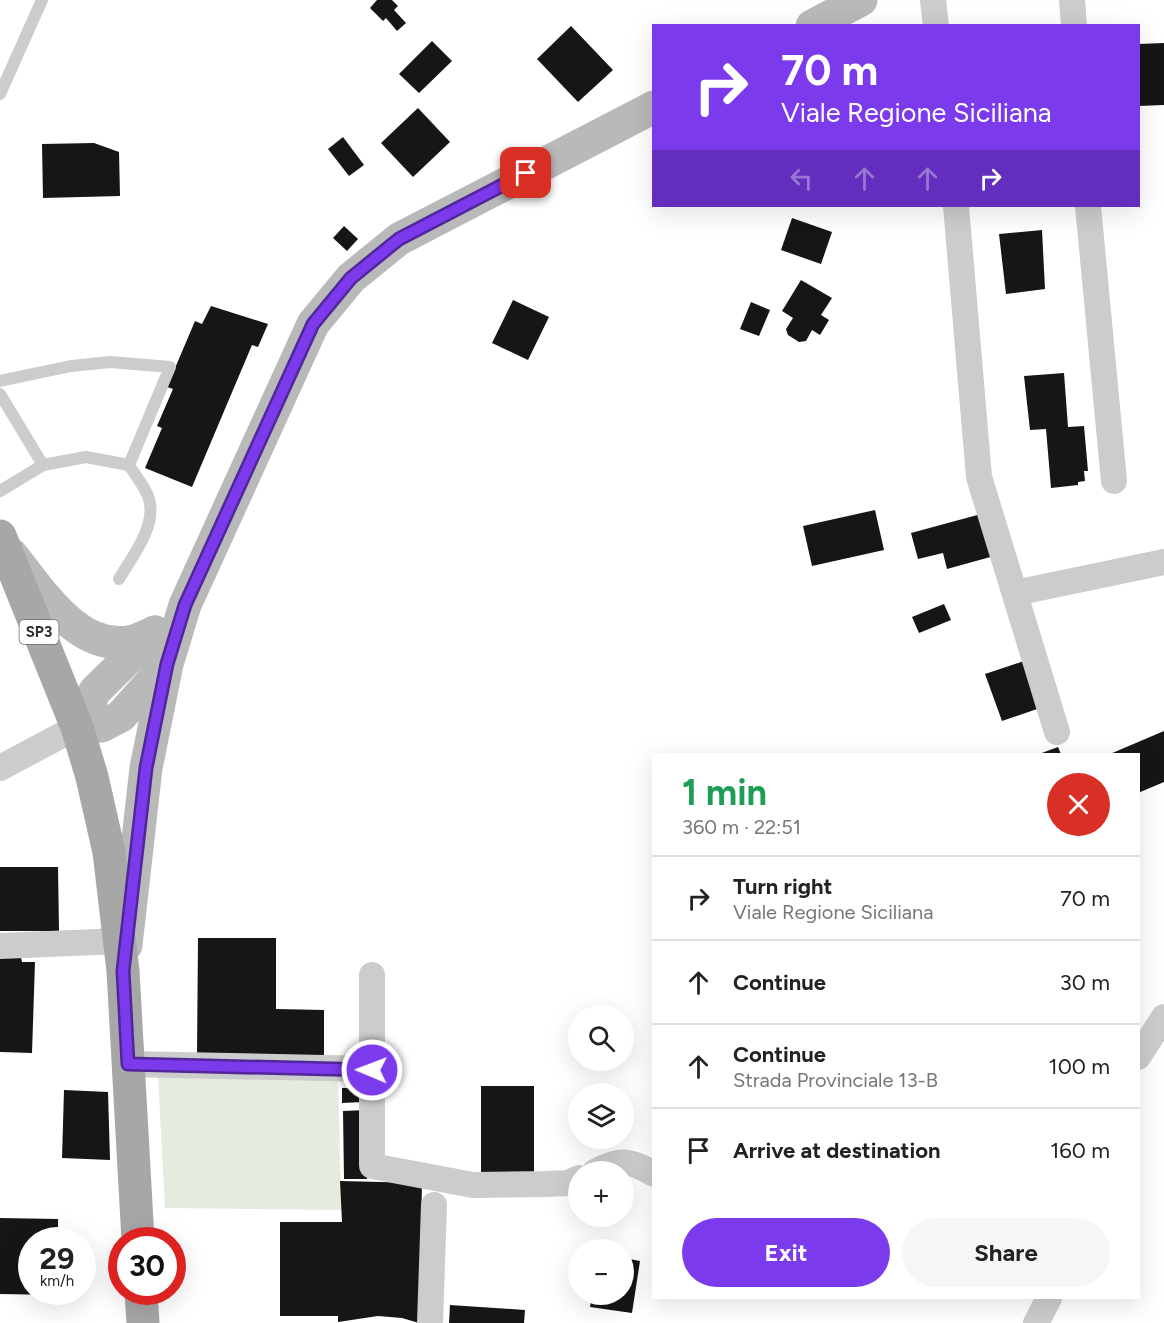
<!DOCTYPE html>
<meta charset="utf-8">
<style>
body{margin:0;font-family:Figtree,sans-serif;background:#f6f6f6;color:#222;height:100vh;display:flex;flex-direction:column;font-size:22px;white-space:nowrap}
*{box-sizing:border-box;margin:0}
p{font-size:20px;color:#767676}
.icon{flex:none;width:33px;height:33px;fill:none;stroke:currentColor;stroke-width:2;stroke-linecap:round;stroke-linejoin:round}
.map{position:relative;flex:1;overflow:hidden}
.sheet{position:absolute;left:652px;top:753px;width:488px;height:546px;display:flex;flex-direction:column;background:#fff;border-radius:0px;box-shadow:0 6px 24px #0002}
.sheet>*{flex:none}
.top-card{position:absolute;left:652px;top:24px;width:488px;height:183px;border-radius:0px;box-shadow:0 6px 24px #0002;background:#7c3aed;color:#fff;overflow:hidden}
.fabs{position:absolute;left:568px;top:1005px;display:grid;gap:12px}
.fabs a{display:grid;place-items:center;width:66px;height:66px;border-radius:50%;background:#fff;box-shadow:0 6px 24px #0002;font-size:30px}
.speed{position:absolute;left:18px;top:1227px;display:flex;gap:12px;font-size:30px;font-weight:700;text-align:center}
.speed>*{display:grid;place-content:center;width:78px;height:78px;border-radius:50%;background:#fff;box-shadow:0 6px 24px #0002;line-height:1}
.speed small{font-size:15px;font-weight:400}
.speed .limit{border:9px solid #d22;background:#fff;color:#111}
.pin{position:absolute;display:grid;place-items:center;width:51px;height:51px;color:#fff;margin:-26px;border-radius:12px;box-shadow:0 3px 9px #0006}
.me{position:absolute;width:66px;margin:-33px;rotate:271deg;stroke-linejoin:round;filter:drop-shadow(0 0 4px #0008)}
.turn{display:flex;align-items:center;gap:21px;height:126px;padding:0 30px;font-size:27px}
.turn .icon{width:78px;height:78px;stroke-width:2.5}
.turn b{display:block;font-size:42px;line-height:51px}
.lanes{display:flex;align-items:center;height:57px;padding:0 30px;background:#0003;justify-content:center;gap:30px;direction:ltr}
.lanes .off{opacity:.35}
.round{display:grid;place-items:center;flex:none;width:63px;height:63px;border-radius:32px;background:#f6f6f6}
.head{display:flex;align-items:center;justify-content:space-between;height:102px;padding:0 30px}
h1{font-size:36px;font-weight:700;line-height:45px;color:#1e9e55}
.button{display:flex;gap:12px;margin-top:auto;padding:12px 30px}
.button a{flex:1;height:69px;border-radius:36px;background:#7c3aed;color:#fff;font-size:24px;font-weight:700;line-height:69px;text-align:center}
.button a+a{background:#f6f6f6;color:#222}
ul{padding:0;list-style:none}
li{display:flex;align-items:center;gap:18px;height:84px;padding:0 30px;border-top:2px solid #e0e0e0}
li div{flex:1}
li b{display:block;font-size:22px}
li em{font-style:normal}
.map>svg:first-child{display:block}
.green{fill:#e5ebdf}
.building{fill:#161616}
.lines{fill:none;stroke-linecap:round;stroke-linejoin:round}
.lane{stroke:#ccc;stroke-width:12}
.street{stroke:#ccc;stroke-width:26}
.secondary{stroke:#b9b9b9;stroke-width:33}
.primary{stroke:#a7a7a7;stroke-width:33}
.route-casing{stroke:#51269a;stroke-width:15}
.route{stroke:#7c3aed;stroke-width:10}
.labels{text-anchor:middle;stroke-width:6;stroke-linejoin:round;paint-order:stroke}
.shield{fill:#fff;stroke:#6d6d6d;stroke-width:1.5}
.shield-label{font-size:15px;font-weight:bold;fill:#2f2f2f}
</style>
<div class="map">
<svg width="1164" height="1323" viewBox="0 0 1164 1323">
<rect width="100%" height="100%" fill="#fff"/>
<polygon class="green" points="158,1076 338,1076 341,1210 165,1208"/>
<g class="building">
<polygon points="377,0 392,0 398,6 394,10 406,23 397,31 386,18 383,21 370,8"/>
<polygon points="571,26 613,70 578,102 537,59"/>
<polygon points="432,41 452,61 419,93 399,74"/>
<polygon points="1164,43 1164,105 1138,106 1138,44"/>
<polygon points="418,108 450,142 413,177 381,143"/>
<polygon points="343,137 364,165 349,176 328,149"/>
<polygon points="94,143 119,152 120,196 43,198 42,144"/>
<polygon points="792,218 832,232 821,264 781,250"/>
<polygon points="344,226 358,239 347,251 333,238"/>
<polygon points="1042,230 1045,289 1006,294 999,234"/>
<polygon points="801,280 832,298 821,315 829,320 820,335 812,330 806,341 799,342 788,335 786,329 793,318 782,311"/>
<polygon points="513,300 549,317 528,360 492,343"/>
<polygon points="751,302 770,310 759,336 740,329"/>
<polygon points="211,306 268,324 258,347 252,345 192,487 145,468 162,428 157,426 173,389 167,387 195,321 202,324"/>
<polygon points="1064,373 1068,427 1084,426 1088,471 1084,471 1085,481 1078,482 1078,485 1051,488 1046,429 1030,430 1024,376"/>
<polygon points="875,510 884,550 812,566 803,526"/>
<polygon points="981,514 994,556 947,569 943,553 918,559 911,533"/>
<polygon points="944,604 951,620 919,633 912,617"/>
<polygon points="1024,661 1040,708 1002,721 985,674"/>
<polygon points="1164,731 1164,782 1138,793 1138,754 1110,754"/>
<polygon points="1058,747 1061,754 1039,754"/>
<polygon points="0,867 58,867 59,931 0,931"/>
<polygon points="198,938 276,938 276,1009 324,1010 324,1057 197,1055"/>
<polygon points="3,957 21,957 22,962 35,962 32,1053 0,1052 0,959"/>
<polygon points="481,1086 534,1086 534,1172 481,1173"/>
<polygon points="342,1088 363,1088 363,1102 342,1103"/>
<polygon points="64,1090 108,1092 110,1160 62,1158"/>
<polygon points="366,1110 367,1179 344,1179 343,1111"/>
<polygon points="340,1181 422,1183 419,1323 402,1318 378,1316 338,1322 338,1316 280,1316 280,1222 342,1222"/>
<polygon points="0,1218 58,1219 58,1240 32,1240 32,1292 57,1292 57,1295 0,1294"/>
<polygon points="624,1258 640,1261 632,1313 590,1307 592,1294 624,1294"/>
<polygon points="450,1305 525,1310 524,1323 449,1323"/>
</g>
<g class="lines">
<g class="lane">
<polyline points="0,94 42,0"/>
<path d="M0,381L71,366L110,362L170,367L129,465C135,475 146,488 149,499C157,526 132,557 119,579"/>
<polyline points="0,394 43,465"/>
<polyline points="0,491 43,465 86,457 129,465"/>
</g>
<g class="street">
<polyline points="933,0 936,26"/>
<polyline points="1072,0 1074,26"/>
<polyline points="956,206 979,477 1057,732"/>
<polyline points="1088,206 1114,481"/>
<polyline points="1015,593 1164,562"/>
<polyline points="0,768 77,727"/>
<polyline points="0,946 120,941"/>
<polyline points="372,975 372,1166 473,1185 546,1184 568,1183 579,1178"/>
<polyline points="1138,1057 1164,1017"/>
<polyline points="128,1064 372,1069"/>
<path d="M595,1172C619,1158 631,1160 654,1174"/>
<polyline points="430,1323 434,1205"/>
<polyline points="1036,1323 1049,1298"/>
</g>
<g class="secondary">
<polyline points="812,26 861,0"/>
<path d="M11,554C40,589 78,654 133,641C140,639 148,635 155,632"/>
<polyline points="155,632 95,691 77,727 102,726 121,716 164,668"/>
<polyline points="126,945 146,768 167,664 185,605 313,324 351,278 399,239 654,107"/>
</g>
<g class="primary">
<polyline points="0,536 77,727 92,777 109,852 123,971 138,1240"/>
<polyline points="141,1292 143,1323"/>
</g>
</g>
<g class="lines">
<g class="route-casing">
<polyline id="route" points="372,1070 128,1064 123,971 146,768 167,664 185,605 313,324 351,278 399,239 526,173"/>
</g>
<use href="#route" class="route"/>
</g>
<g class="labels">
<rect class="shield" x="19.5" y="620" width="39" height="24" rx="4.5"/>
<g class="shield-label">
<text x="39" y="637">SP3</text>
</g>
</g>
</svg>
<div class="fabs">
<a><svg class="icon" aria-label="search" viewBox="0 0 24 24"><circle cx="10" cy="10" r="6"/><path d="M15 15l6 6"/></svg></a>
<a><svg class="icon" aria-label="layers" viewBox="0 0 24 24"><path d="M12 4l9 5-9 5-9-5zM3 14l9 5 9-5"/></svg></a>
<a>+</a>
<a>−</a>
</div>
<div class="speed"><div>29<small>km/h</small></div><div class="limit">30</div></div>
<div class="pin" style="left:526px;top:173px;background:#d93025"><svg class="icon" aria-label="arrive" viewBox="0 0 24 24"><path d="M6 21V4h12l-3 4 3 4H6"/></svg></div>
<svg class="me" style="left:372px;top:1070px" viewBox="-20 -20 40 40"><circle r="17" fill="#7c3aed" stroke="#fff" stroke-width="3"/><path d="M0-11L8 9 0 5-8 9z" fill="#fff"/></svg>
<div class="top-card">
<div class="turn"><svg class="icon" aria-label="right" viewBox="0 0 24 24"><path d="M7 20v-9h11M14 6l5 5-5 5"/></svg><div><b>70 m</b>Viale Regione Siciliana</div></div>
<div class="lanes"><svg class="icon off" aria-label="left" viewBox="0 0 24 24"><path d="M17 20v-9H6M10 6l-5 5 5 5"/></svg><svg class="icon off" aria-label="ahead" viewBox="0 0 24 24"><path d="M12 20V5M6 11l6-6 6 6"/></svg><svg class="icon off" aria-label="ahead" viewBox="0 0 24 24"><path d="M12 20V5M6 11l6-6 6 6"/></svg><svg class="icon" aria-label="right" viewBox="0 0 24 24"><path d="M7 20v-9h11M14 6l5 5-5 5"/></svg></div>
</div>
<section class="sheet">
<div class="head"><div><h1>1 min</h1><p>360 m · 22:51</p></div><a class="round" style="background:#d93025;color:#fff"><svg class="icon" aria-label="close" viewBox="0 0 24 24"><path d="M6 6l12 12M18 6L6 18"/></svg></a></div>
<ul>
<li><svg class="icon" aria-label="right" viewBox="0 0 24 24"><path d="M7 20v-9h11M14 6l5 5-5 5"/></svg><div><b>Turn right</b><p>Viale Regione Siciliana</p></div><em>70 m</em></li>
<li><svg class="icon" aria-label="ahead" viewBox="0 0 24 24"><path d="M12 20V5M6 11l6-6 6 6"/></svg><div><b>Continue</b></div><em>30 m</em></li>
<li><svg class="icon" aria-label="ahead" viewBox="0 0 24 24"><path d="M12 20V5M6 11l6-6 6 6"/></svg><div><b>Continue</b><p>Strada Provinciale 13-B</p></div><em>100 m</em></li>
<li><svg class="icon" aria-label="arrive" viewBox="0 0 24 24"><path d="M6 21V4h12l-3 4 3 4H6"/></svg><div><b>Arrive at destination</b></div><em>160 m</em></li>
</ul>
<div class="button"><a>Exit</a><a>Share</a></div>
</section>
</div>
